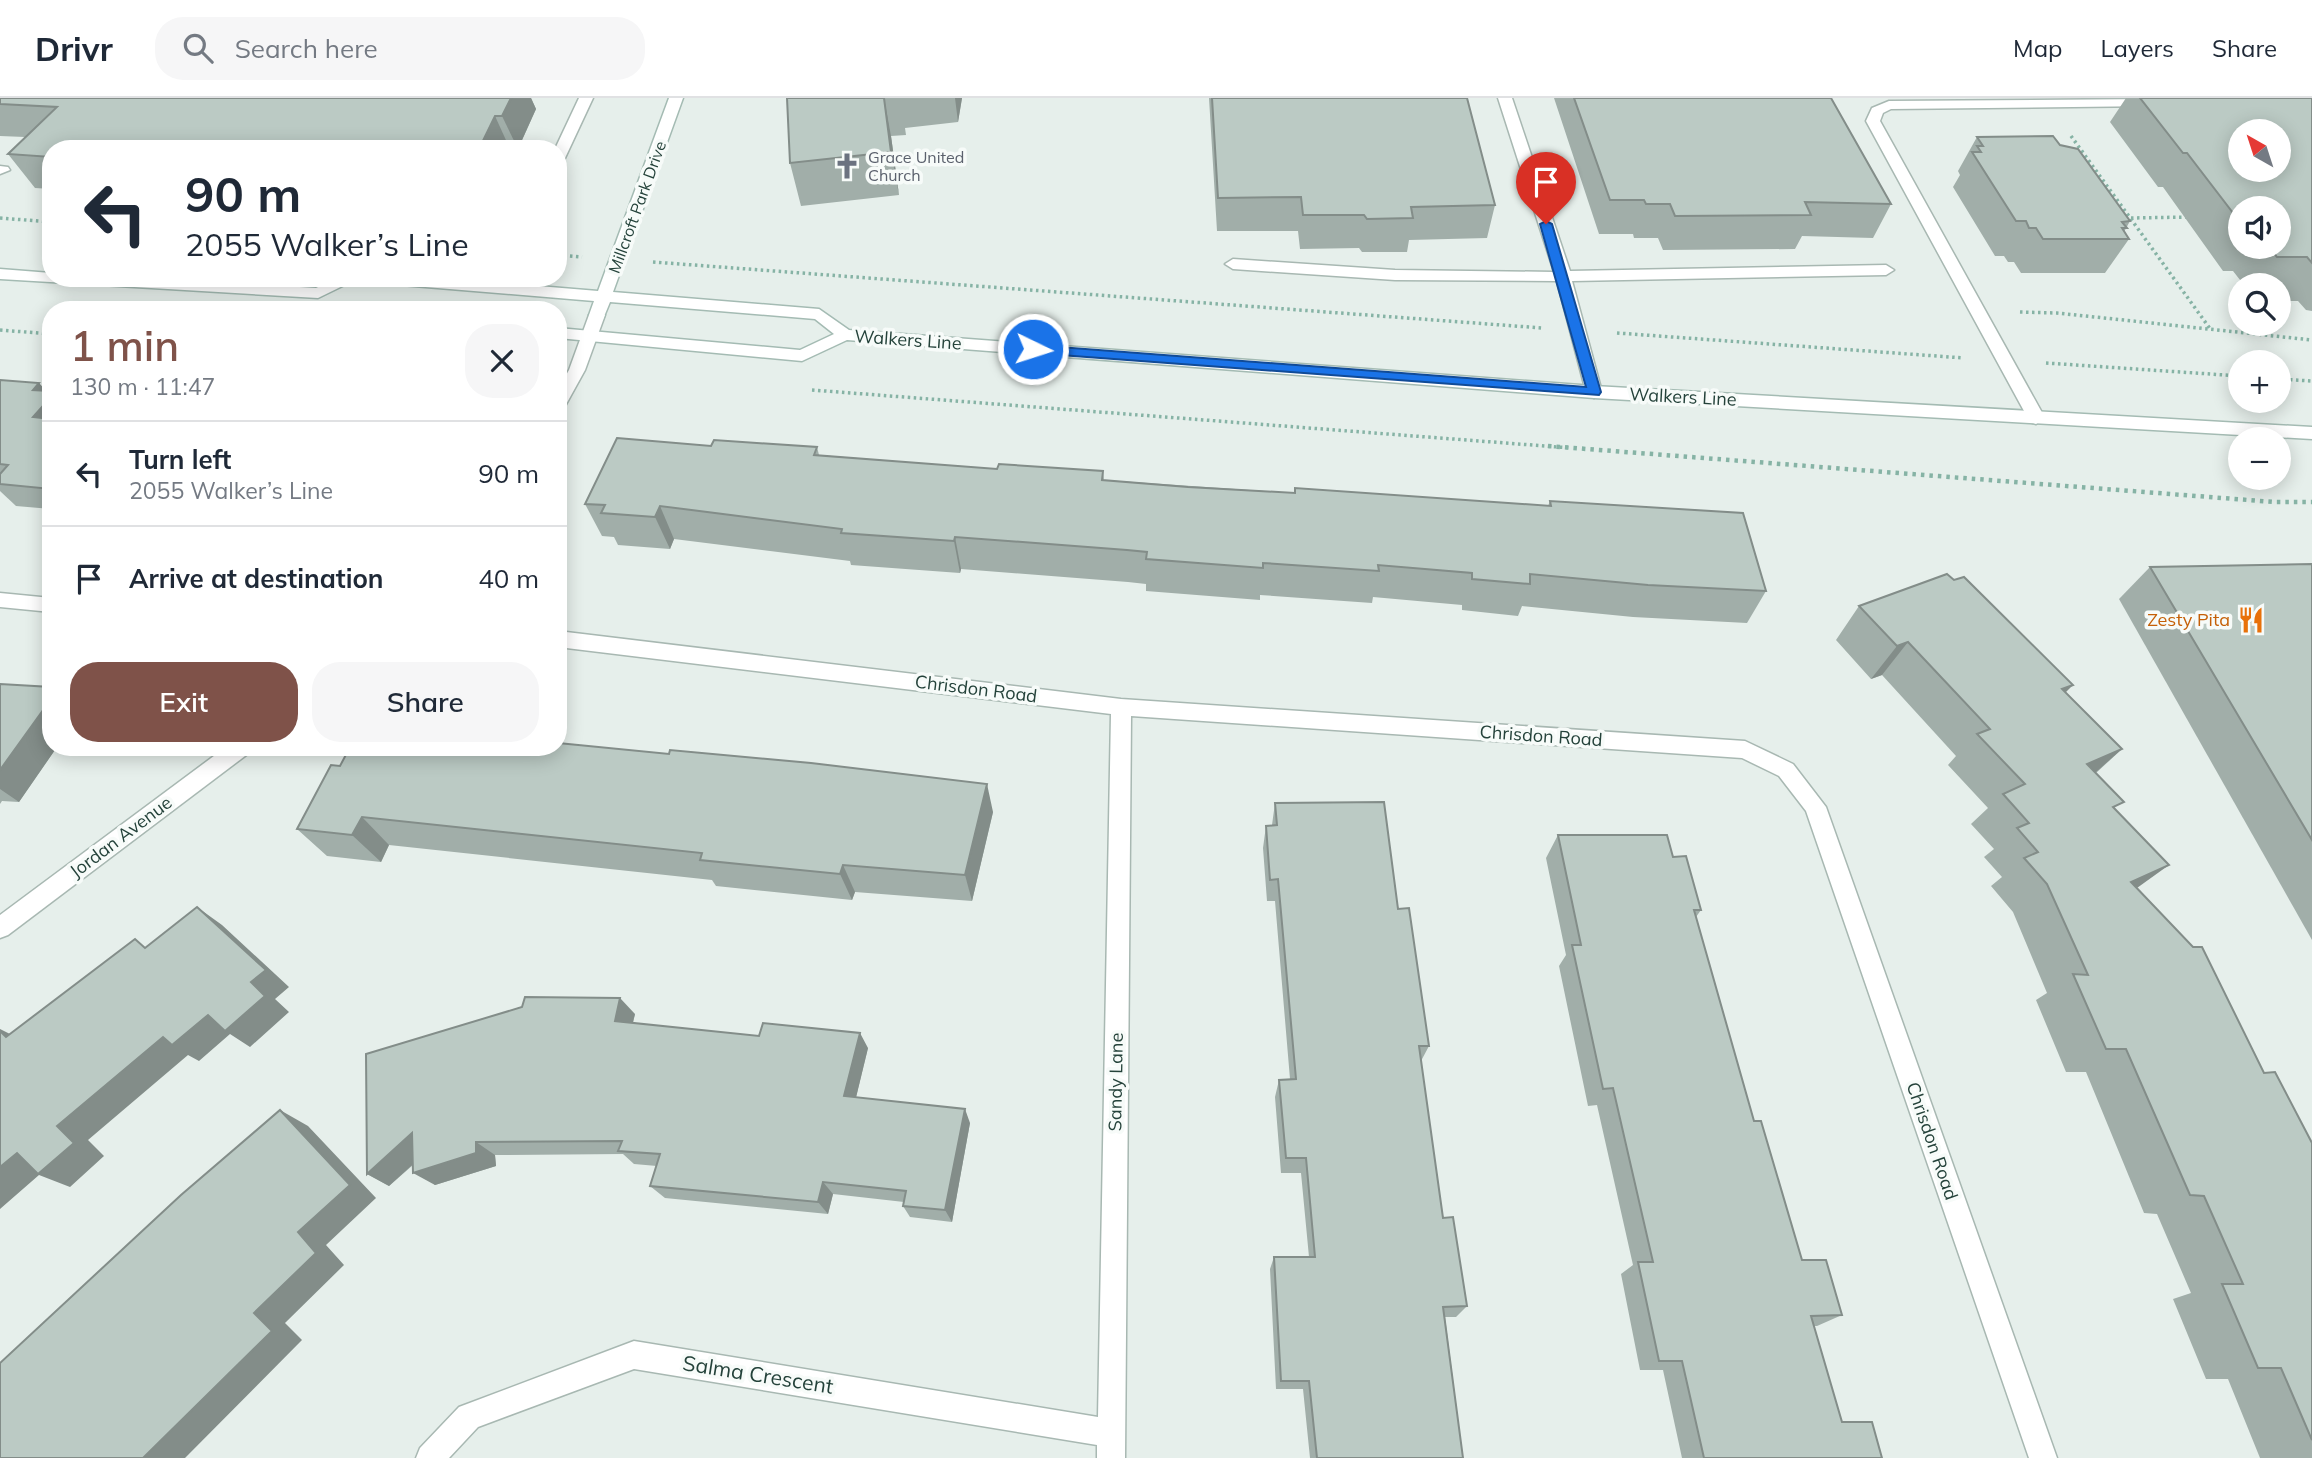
<!DOCTYPE html>
<meta charset="utf-8">
<style>
body{margin:0;font-family:Mulish,sans-serif;background:#f6f6f7;color:#1f2937;height:100vh;display:flex;flex-direction:column;font-size:26px;white-space:nowrap}
*{box-sizing:border-box;margin:0}
p{font-size:23px;color:#747a83}
.icon{flex:none;width:38px;height:38px;fill:none;stroke:currentColor;stroke-width:2;stroke-linecap:round;stroke-linejoin:round}
.map{position:relative;flex:1;overflow:hidden}
.details{position:absolute;left:42px;top:203px;width:525px;height:455px;display:flex;flex-direction:column;background:#fff;border-radius:28px;box-shadow:0 4px 18px #0003}
.details>*{flex:none}
.guide{position:absolute;left:42px;top:42px;width:525px;height:147px;border-radius:28px;box-shadow:0 4px 18px #0003;background:#fff;color:#1f2937;overflow:hidden}
.needle{width:46px;rotate:321deg}
.fabs{position:absolute;left:2228px;top:21px;display:grid;gap:14px}
.fabs a{display:grid;place-items:center;width:63px;height:63px;border-radius:50%;background:#fff;box-shadow:0 4px 18px #0003;font-size:35px}
.pin{position:absolute;display:grid;place-items:center;width:60px;height:60px;color:#fff;margin:-72px -30px;border-radius:50% 50% 50% 0;rotate:-45deg;box-shadow:0 0 7px #0007}
.pin .icon{rotate:45deg}
.me{position:absolute;width:77px;margin:-38px;rotate:94deg;stroke-linejoin:round;filter:drop-shadow(0 0 5px #0008)}
.turn{display:flex;align-items:center;gap:24px;height:147px;padding:0 28px;font-size:32px}
.turn .icon{width:91px;height:91px;stroke-width:2.5}
.turn b{display:block;font-size:49px;line-height:60px}
.round{display:grid;place-items:center;flex:none;width:74px;height:74px;border-radius:28px;background:#f6f6f7}
.headline{display:flex;align-items:center;justify-content:space-between;height:119px;padding:0 28px}
h1{font-size:42px;font-weight:600;line-height:52px;color:#7f5249}
.primary-button{display:flex;gap:14px;margin-top:auto;padding:14px 28px}
.primary-button a{flex:1;height:80px;border-radius:28px;background:#7f5249;color:#fff;font-size:28px;font-weight:600;line-height:80px;text-align:center}
.primary-button a+a{background:#f6f6f7;color:#1f2937}
ul{padding:0;list-style:none}
li{display:flex;align-items:center;gap:21px;height:105px;padding:0 28px;border-top:2px solid #e0e1e3}
li div{flex:1}
li b{display:block;font-size:26px}
li em{font-style:normal}
header{display:flex;align-items:center;gap:42px;box-sizing:border-box;height:98px;padding:0 35px;background:#fff;border-bottom:2px solid #e0e1e3}
header strong{font-size:33px}
nav{display:flex;gap:38px;margin-inline-start:auto;font-size:24px}
.search{width:490px;height:63px;background:#f6f6f7;display:flex;align-items:center;gap:18px;box-sizing:border-box;padding:0 24px;border-radius:28px;color:#747a83;font-size:26px}
.map>svg:first-child{display:block}
.lines{fill:none;stroke-linecap:round;stroke-linejoin:round}
.lane-casing{stroke:#a8b8b2;stroke-width:3}
.street-casing{stroke:#a8b8b2;stroke-width:3}
.secondary-casing{stroke:#a4bbb3;stroke-width:3}
.path-far1{stroke:#86b3a5;stroke-width:3.5;stroke-dasharray:2.5 3.5;stroke-linecap:butt}
.path{stroke:#86b3a5;stroke-width:4.5;stroke-dasharray:3.5 5;stroke-linecap:butt}
.lane{fill:#fff;fill-rule:evenodd}
.street{fill:#fff;fill-rule:evenodd}
.secondary{fill:#fff;fill-rule:evenodd}
.wall{fill:#a1aea9;fill-rule:evenodd}
.shaded-wall{fill:#838d89}
.building{fill:#bbcac4;stroke:#838d89;stroke-width:2;fill-rule:evenodd}
.route{fill:#1a73e8;stroke:#114b97;stroke-width:2}
.labels{text-anchor:middle;stroke-width:7;stroke-linejoin:round;paint-order:stroke}
.far-worship-label{font-size:16px;fill:#5b616d;stroke:#f7fbf9;text-anchor:start}
.far-street-label{font-size:16px;fill:#24423a;stroke:#f7fbf9}
.street-label{font-size:18px;fill:#24423a;stroke:#f7fbf9}
.food-label{font-size:18px;fill:#c56008;stroke:#f7fbf9;text-anchor:end}
.near-street-label{font-size:21px;fill:#24423a;stroke:#f7fbf9}
</style>
<header>
<strong>Drivr</strong>
<div class="search"><svg class="icon" aria-label="search" viewBox="0 0 24 24"><circle cx="10" cy="10" r="6"/><path d="M15 15l6 6"/></svg>Search here</div>
<nav><a>Map</a><a>Layers</a><a>Share</a></nav>
</header>
<div class="map">
<svg width="2312" height="1360" viewBox="0 0 2312 1360">
<rect width="100%" height="100%" fill="#e6efeb"/>
<g class="lines">
<g class="lane-casing">
<g id="lane">
<polygon points="579,0 593,0 565,60 558,64 558,51 555,51"/>
<polygon points="1498,0 1512,0 1570,173 1886,167 1894,172 1886,177 1572,183 1602,294 1594,300 1586,294 1557,183 1395,182 1233,171 1225,166 1233,161 1395,172 1554,174"/>
<polygon points="2150,1 2155,2 2155,8 1891,11 1883,15 1880,23 2045,320 2036,326 2030,324 1866,23 1872,10 1889,3"/>
<polygon points="0,68 8,69 10,72 0,76"/>
</g>
</g>
<g class="street-casing">
<g id="street">
<polygon points="597,212 605,217 585,272 564,310 558,312 558,291 569,272 589,217"/>
<polygon points="0,495 51,500 51,514 0,509"/>
<polygon points="558,533 1121,601 1745,643 1793,666 1826,709 2057,1360 2029,1360 1806,713 1779,678 1742,660 1131,618 1125,1360 1097,1360 1097,1347 634,1271 478,1329 449,1360 416,1360 420,1350 459,1309 634,1243 1098,1319 1111,616 558,549"/>
<polygon points="226,649 252,649 249,655 8,837 0,840 0,817"/>
</g>
</g>
<g class="secondary-casing">
<g id="secondary">
<polygon points="669,0 683,0 613,194 819,211 849,232 1594,288 2312,329 2312,341 1594,300 847,242 802,263 558,240 558,230 800,252 834,236 815,221 610,204 603,221 597,222 589,217 594,203 377,185 369,180 440,180 598,193"/>
<polygon points="0,171 51,175 51,180 147,180 316,190 337,180 359,180 318,200 0,181"/>
</g>
</g>
<g class="path-far1">
<polyline points="2071,38 2211,232"/>
<polyline points="0,120 51,124"/>
<polyline points="2131,120 2189,119"/>
<polyline points="558,157 582,159"/>
<polyline points="653,164 1542,230"/>
<polyline points="2020,214 2057,215 2312,242"/>
<polyline points="0,232 51,236"/>
<polyline points="1617,235 1964,260"/>
<polyline points="2046,265 2240,278"/>
<polyline points="2278,281 2312,283"/>
<polyline points="812,292 1571,350"/>
</g>
<polyline class="path" points="1548,348 2274,404 2312,404"/>
<use href="#lane" class="lane"/>
<use href="#street" class="street"/>
<use href="#secondary" class="secondary"/>
</g>
<g class="wall">
<polygon points="0,0 531,0 536,11 518,51 51,51 51,91 35,90 8,56 25,39 0,38"/>
<polygon points="787,0 962,0 958,24 905,30 906,37 891,38 899,97 801,108 790,65"/>
<polygon points="1209,0 1467,0 1495,107 1487,140 1409,142 1407,154 1362,154 1359,150 1300,151 1298,133 1217,133"/>
<polygon points="1554,0 1831,0 1891,106 1873,140 1802,138 1795,151 1663,152 1658,140 1634,140 1633,136 1599,136"/>
<path d="M2126,0H2312V213L2306,212L2298,203H2285L2278,195V187H2244L2233,173H2223L2163,89H2158L2110,24ZM2240,110L2278,149H2240Z"/>
<polygon points="1977,39 2060,47 2130,123 2124,134 2129,141 2105,175 2021,175 2014,164 2008,164 2004,158 1995,158 1953,89 1960,77 1958,73"/>
<polygon points="0,282 51,293 51,411 16,408 0,393"/>
<polygon points="817,349 819,357 997,371 1103,373 1104,382 1294,395 1548,408 1550,403 1766,493 1747,525 1633,519 1522,508 1518,518 1462,512 1462,507 1373,499 1372,505 1260,497 1260,502 1146,493 1146,486 1128,484 961,471 960,475 851,467 850,463 674,441 670,451 618,447 614,439 602,438 585,406"/>
<polygon points="2312,466 2312,842 2119,501 2150,469"/>
<polygon points="1859,508 2065,594 2122,651 2096,675 2115,712 2137,790 2312,1045 2312,1360 2260,1360 2228,1281 2206,1281 2173,1201 2191,1195 2157,1116 2144,1115 2086,974 2066,974 2036,902 2047,895 2013,814 1991,788 2002,779 1984,759 1994,751 1971,726 1988,710 1948,667 1956,658 1882,577 1871,581 1836,542"/>
<polygon points="0,586 51,649 57,649 19,704 2,703 0,706"/>
<polygon points="340,668 993,714 972,803 855,794 852,802 716,788 712,782 389,747 381,764 327,758 297,731"/>
<polygon points="1275,705 1398,811 1429,948 1421,963 1443,1120 1467,1208 1456,1219 1445,1219 1463,1360 1310,1360 1303,1291 1276,1291 1270,1171 1274,1159 1309,1159 1301,1075 1281,1075 1275,999 1279,982 1290,981 1275,803 1267,803 1263,750 1266,728 1272,727"/>
<polygon points="1558,737 1673,759 1701,812 1696,819 1754,1023 1802,1162 1842,1217 1817,1228 1814,1228 1842,1324 1882,1360 1682,1360 1663,1272 1640,1272 1621,1176 1633,1167 1597,1007 1588,1008 1559,868 1566,857 1546,760"/>
<polygon points="635,916 633,925 868,950 856,999 970,1025 952,1124 910,1119 903,1108 904,1104 833,1096 828,1116 665,1100 650,1088 657,1068 634,1066 623,1056 495,1057 496,1068 435,1087 413,1067 389,1088 367,1076"/>
</g>
<g class="shaded-wall">
<polygon points="511,0 531,0 536,11 518,51 502,18"/>
<polygon points="884,0 891,38 899,97 891,54"/>
<polygon points="955,0 962,0 958,24"/>
<polygon points="495,18 510,51 479,51"/>
<polygon points="39,285 51,298 51,338 33,319 33,292"/>
<polygon points="660,408 674,441 670,451 655,419"/>
<polygon points="955,439 961,471 960,475 954,443"/>
<polygon points="1908,544 1882,577 1871,581 1897,548"/>
<polygon points="2073,587 2041,619 2062,591"/>
<polygon points="51,601 51,649 57,649 19,704 0,691 0,672"/>
<polygon points="2122,651 2087,682 2087,666"/>
<polygon points="987,686 993,714 972,803 965,777"/>
<polygon points="362,719 389,747 381,764 352,737"/>
<polygon points="843,767 855,794 852,802 840,776"/>
<polygon points="2169,767 2130,795 2131,784"/>
<polygon points="197,809 222,827 289,889 275,901 289,914 250,949 230,936 199,963 188,957 88,1042 104,1058 70,1089 39,1077 0,1111 0,1069 17,1055 57,1028 163,939 208,917 251,884"/>
<polygon points="620,900 635,916 629,939 615,923"/>
<polygon points="0,931 28,945 6,939 0,933"/>
<polygon points="860,935 868,950 853,1012 844,998"/>
<polygon points="965,1011 970,1025 952,1124 945,1112"/>
<polygon points="280,1012 308,1028 376,1100 326,1147 344,1167 285,1225 302,1242 185,1360 143,1360 254,1215 298,1134"/>
<polygon points="412,1035 433,1048 389,1088 367,1076"/>
<polygon points="476,1044 495,1057 496,1068 435,1087 413,1075"/>
<polygon points="823,1084 833,1096 828,1116 818,1104"/>
</g>
<g class="building">
<polygon points="0,0 511,0 502,18 495,18 479,51 51,51 51,59 8,56 57,9 0,6"/>
<polygon points="787,0 884,0 891,54 790,65"/>
<polygon points="1212,0 1467,0 1495,107 1411,109 1413,120 1367,121 1364,117 1303,117 1301,99 1218,100"/>
<polygon points="1574,0 1831,0 1891,106 1805,104 1811,117 1675,118 1670,106 1646,106 1644,102 1610,102"/>
<path d="M2140,0H2312V165L2307,159H2277L2269,149H2278V110H2240V124L2187,55H2183ZM2240,33H2278V72H2240Z"/>
<polygon points="2053,38 2060,47 2078,51 2130,123 2122,124 2127,130 2122,130 2129,141 2043,141 2036,130 2029,130 2026,123 2016,123 1972,54 1981,54 1977,48 1983,48 1977,39"/>
<polygon points="0,282 39,285 33,292 51,293 51,299 33,319 51,321 51,391 0,386 0,376 8,367 0,366"/>
<polygon points="617,340 711,348 714,342 817,349 814,357 997,371 999,366 1103,373 1102,382 1188,389 1295,395 1295,390 1551,408 1550,403 1743,415 1766,493 1648,487 1530,476 1530,486 1472,481 1472,475 1378,467 1379,473 1263,465 1263,470 1146,461 1147,454 1127,452 955,439 954,443 841,435 842,431 660,408 655,419 601,415 605,407 585,406"/>
<polygon points="2312,466 2312,742 2150,469"/>
<polygon points="1947,476 1954,482 1964,479 2073,587 2062,591 2122,651 2087,666 2124,704 2113,709 2169,767 2131,784 2193,849 2202,849 2264,975 2275,974 2312,1045 2312,1342 2281,1270 2258,1270 2222,1186 2243,1186 2204,1098 2190,1097 2126,951 2106,951 2073,876 2088,877 2047,786 2024,760 2038,754 2017,730 2029,725 2003,696 2025,686 1977,636 1990,631 1908,544 1897,548 1859,508"/>
<polygon points="0,586 51,589 51,601 0,672"/>
<polygon points="558,645 669,656 670,652 811,665 987,686 965,777 843,767 840,776 700,762 702,755 362,719 352,737 297,731 331,667 340,668 350,649 558,649"/>
<polygon points="1384,704 1398,811 1409,810 1429,948 1419,948 1443,1120 1453,1119 1467,1208 1443,1209 1463,1360 1317,1360 1309,1283 1281,1283 1274,1159 1315,1159 1306,1060 1286,1060 1279,982 1296,981 1278,781 1270,782 1266,728 1277,727 1275,705"/>
<polygon points="1558,737 1667,737 1673,759 1686,758 1701,812 1694,812 1754,1023 1761,1023 1802,1162 1826,1162 1842,1217 1811,1218 1842,1324 1872,1324 1882,1360 1704,1360 1682,1263 1659,1263 1638,1164 1653,1164 1613,990 1603,991 1572,847 1581,847"/>
<polygon points="197,809 266,872 251,884 265,898 225,933 208,917 172,947 163,939 57,1028 74,1045 38,1076 17,1055 0,1069 0,933 6,939 135,841 145,850"/>
<polygon points="525,899 620,900 615,923 759,938 763,925 860,935 844,998 965,1011 945,1112 903,1108 906,1093 823,1084 818,1104 650,1088 660,1056 618,1053 622,1043 476,1044 476,1055 413,1075 412,1035 367,1076 366,956 522,909"/>
<polygon points="280,1012 350,1087 298,1134 316,1155 254,1215 272,1233 143,1360 0,1360 0,1265 181,1097"/>
</g>
<polygon class="route" points="1546,123 1552,126 1601,294 1599,297 1033,255 1027,251 1033,247 1586,289 1540,126"/>
<defs>
<g id="church-bare" transform="scale(2.1)"><path d="M-1.2-6h2.4v3.5h3.3v2.4h-3.3V6h-2.4V-.1h-3.3v-2.4h3.3Z" fill="#6b7280" stroke="#f7fbf9" stroke-width="2.5" paint-order="stroke"/></g>
<g id="restaurant-bare" transform="scale(2.1)"><path d="M-5-6h1v4h1v-4h1v4h1v-4h1v5L-1.5 .5V6h-2V.5L-5-1ZM5-6V6H3V1.5H1.5Q1.5-4 5-6Z" fill="#e8710a" stroke="#f7fbf9" stroke-width="2.5" paint-order="stroke"/></g>
</defs>
<g fill-rule="evenodd">
<use href="#church-bare" x="847" y="68"/>
<use href="#restaurant-bare" x="2251" y="522"/>
</g>
<g class="labels">
<g class="far-worship-label">
<text x="868" y="65">Grace United<tspan x="868" dy="18">Church</tspan></text>
</g>
<g class="far-street-label">
<text transform="translate(637 109) rotate(-70)" y="6">Millcroft Park Drive</text>
</g>
<g class="street-label">
<text transform="translate(908 242) rotate(4)" y="6">Walkers Line</text>
<text transform="translate(1683 299) rotate(3)" y="6">Walkers Line</text>
<text transform="translate(976 591) rotate(7)" y="6">Chrisdon Road</text>
<text transform="translate(1541 638) rotate(4)" y="6">Chrisdon Road</text>
<text transform="translate(121 739) rotate(-37)" y="6">Jordan Avenue</text>
<text transform="translate(1116 984) rotate(-89)" y="6">Sandy Lane</text>
<text transform="translate(1932 1043) rotate(71)" y="6">Chrisdon Road</text>
</g>
<g class="food-label">
<text x="2230" y="528">Zesty Pita</text>
</g>
<g class="near-street-label">
<text transform="translate(758 1277) rotate(9)" y="7">Salma Crescent</text>
</g>
</g>
</svg>
<div class="fabs">
<a><svg class="needle" viewBox="-14 -14 28 28"><path d="M0-13l5 13h-10z" fill="#e53935"/><path d="M0 13l5-13h-10z" fill="#747a83"/></svg></a>
<a><svg class="icon" aria-label="sound" viewBox="0 0 24 24"><path d="M4 9h4l5-4v14l-5-4H4zM17 9q2 3 0 6"/></svg></a>
<a><svg class="icon" aria-label="search" viewBox="0 0 24 24"><circle cx="10" cy="10" r="6"/><path d="M15 15l6 6"/></svg></a>
<a>+</a>
<a>−</a>
</div>
<div class="pin" style="left:1546px;top:126px;background:#d93025"><svg class="icon" aria-label="arrive" viewBox="0 0 24 24"><path d="M6 21V4h12l-3 4 3 4H6"/></svg></div>
<svg class="me" style="left:1033px;top:251px" viewBox="-20 -20 40 40"><circle r="17" fill="#1a73e8" stroke="#fff" stroke-width="3"/><path d="M0-11L8 9 0 5-8 9z" fill="#fff"/></svg>
<div class="guide">
<div class="turn"><svg class="icon" aria-label="left" viewBox="0 0 24 24"><path d="M17 20v-9H6M10 6l-5 5 5 5"/></svg><div><b>90 m</b>2055 Walker’s Line</div></div>
</div>
<section class="details">
<div class="headline"><div><h1>1 min</h1><p>130 m · 11:47</p></div><a class="round"><svg class="icon" aria-label="close" viewBox="0 0 24 24"><path d="M6 6l12 12M18 6L6 18"/></svg></a></div>
<ul>
<li><svg class="icon" aria-label="left" viewBox="0 0 24 24"><path d="M17 20v-9H6M10 6l-5 5 5 5"/></svg><div><b>Turn left</b><p>2055 Walker’s Line</p></div><em>90 m</em></li>
<li><svg class="icon" aria-label="arrive" viewBox="0 0 24 24"><path d="M6 21V4h12l-3 4 3 4H6"/></svg><div><b>Arrive at destination</b></div><em>40 m</em></li>
</ul>
<div class="primary-button"><a>Exit</a><a>Share</a></div>
</section>
</div>
